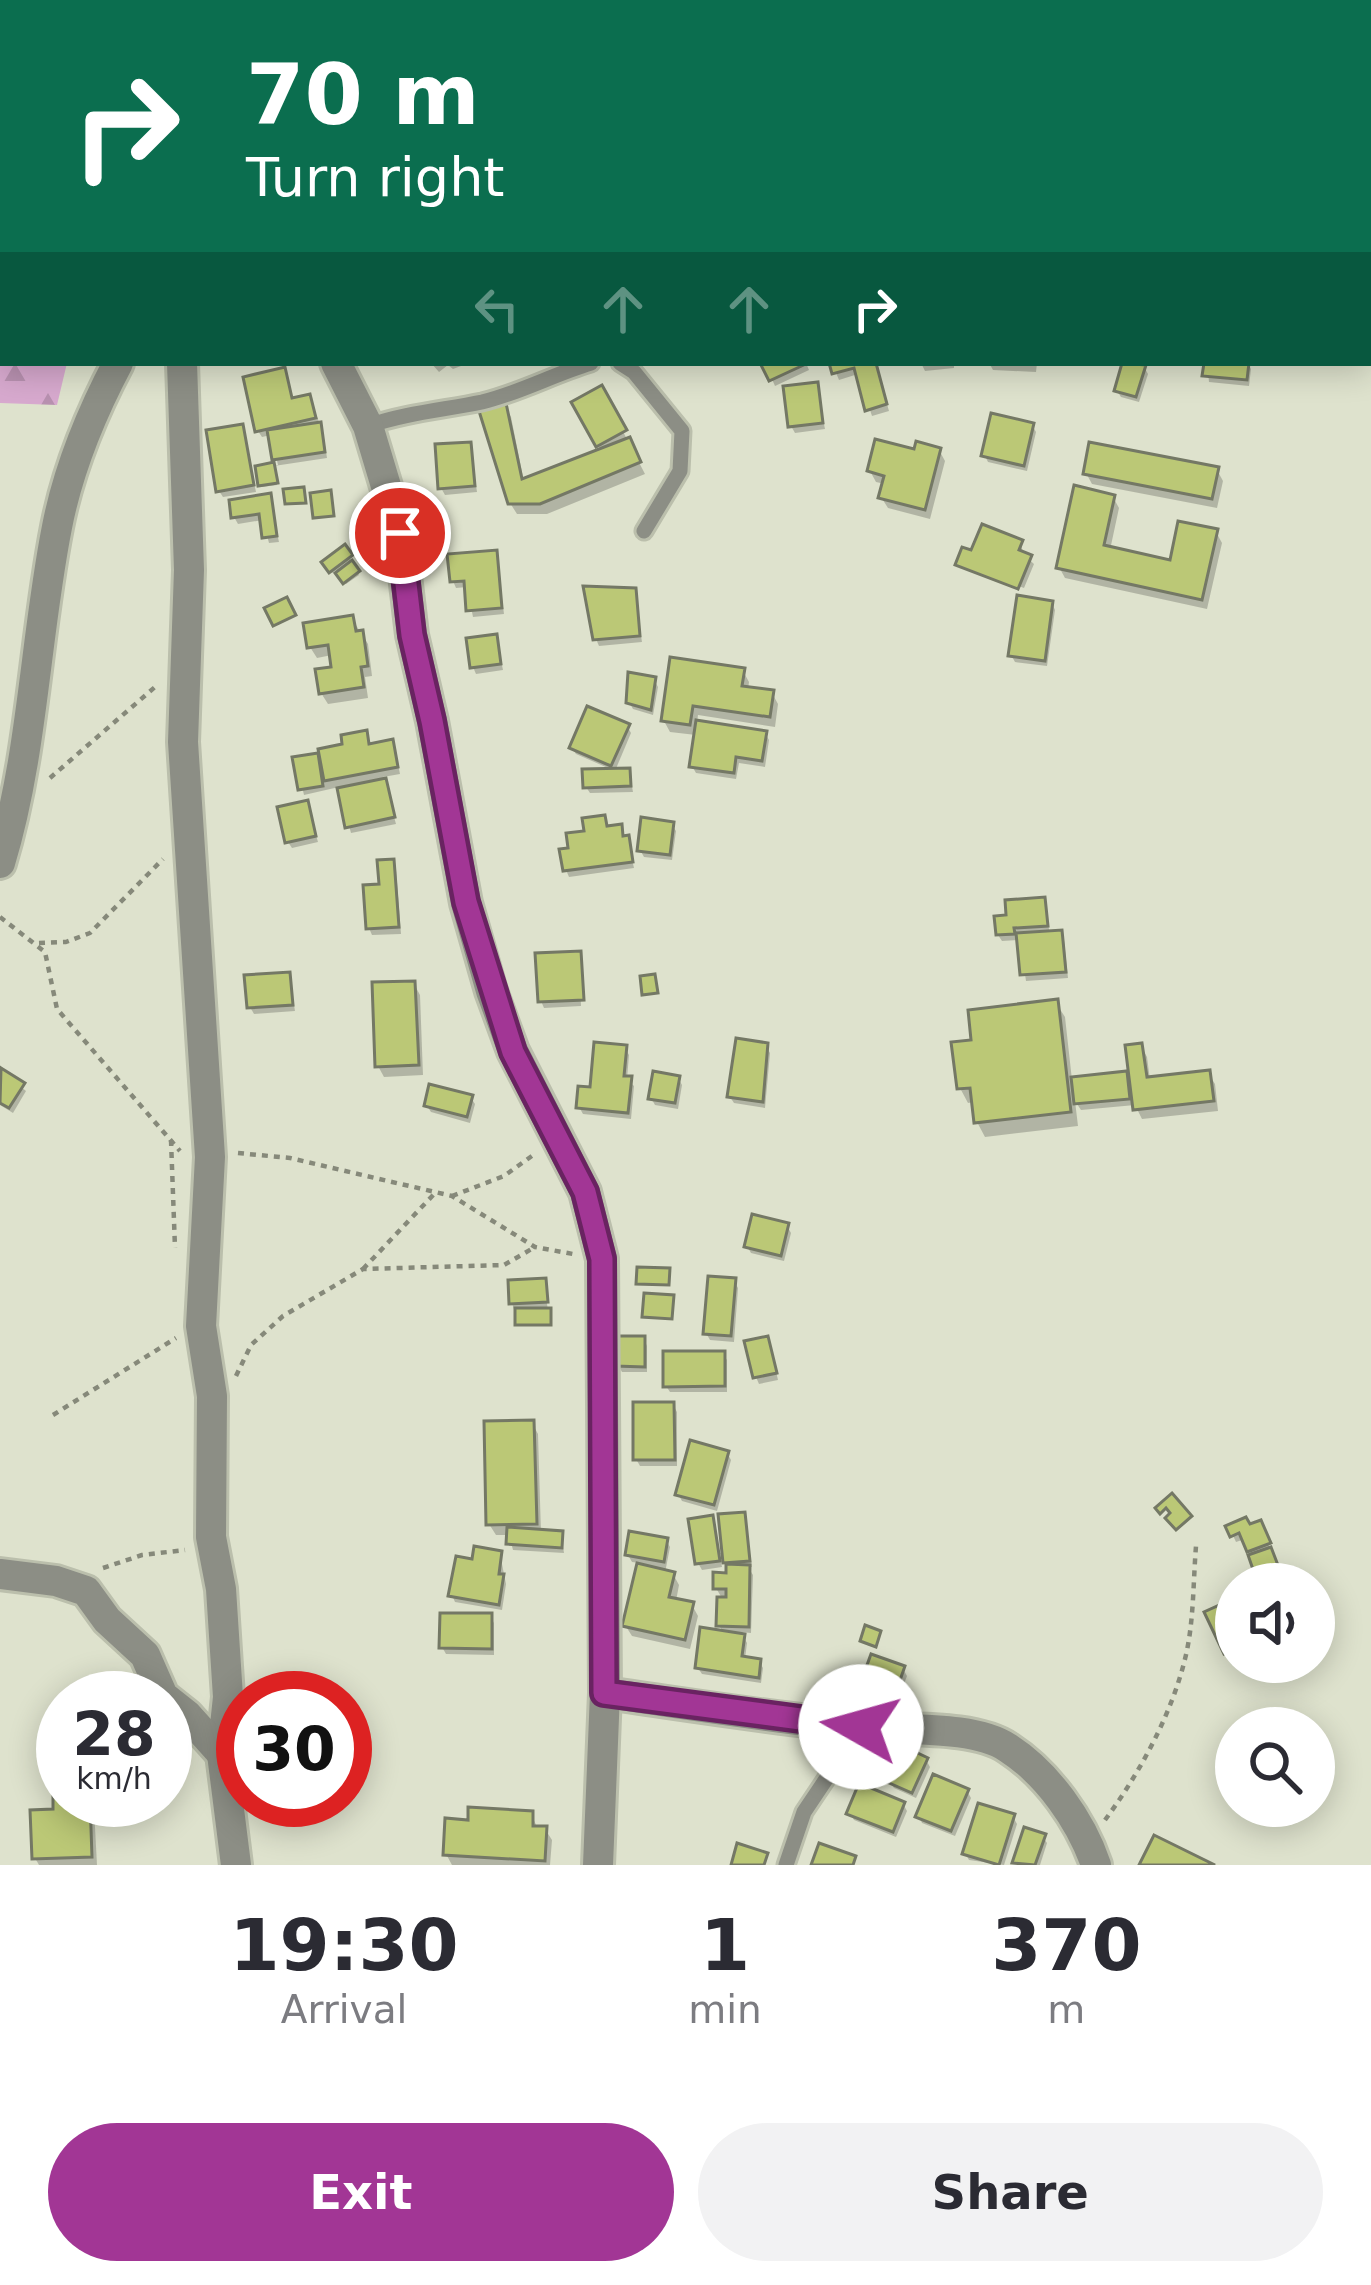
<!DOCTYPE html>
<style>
body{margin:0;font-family:"DejaVu Sans",sans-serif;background:#f2f2f3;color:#2b2b33;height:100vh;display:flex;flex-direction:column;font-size:45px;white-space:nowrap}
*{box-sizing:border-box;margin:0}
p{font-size:39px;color:#7c7c81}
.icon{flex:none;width:66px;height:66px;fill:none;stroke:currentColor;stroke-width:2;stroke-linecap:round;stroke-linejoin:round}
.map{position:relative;height:1865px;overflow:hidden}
.side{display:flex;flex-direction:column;background:#fff;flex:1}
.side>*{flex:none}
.banner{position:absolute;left:0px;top:0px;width:1371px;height:366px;box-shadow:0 6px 30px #0003;background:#0b6e4f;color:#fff;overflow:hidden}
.controls{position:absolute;left:1215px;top:1563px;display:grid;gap:24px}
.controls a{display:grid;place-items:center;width:120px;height:120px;border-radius:50%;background:#fff;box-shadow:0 6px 30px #0003;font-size:60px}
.speed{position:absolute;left:36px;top:1671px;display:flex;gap:24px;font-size:60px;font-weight:700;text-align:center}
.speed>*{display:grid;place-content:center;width:156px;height:156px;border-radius:50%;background:#fff;box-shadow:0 6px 30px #0003;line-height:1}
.speed small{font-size:30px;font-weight:400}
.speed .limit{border:18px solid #d22;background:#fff;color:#111}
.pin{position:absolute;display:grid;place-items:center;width:102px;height:102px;color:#fff;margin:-51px;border:6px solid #fff;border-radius:50%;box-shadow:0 3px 12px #0007}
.me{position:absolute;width:132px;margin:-66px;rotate:277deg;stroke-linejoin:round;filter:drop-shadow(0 0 9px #0008)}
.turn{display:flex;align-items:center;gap:42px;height:252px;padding:0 48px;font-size:54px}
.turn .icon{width:156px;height:156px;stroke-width:2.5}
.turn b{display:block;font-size:84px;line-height:102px}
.lanes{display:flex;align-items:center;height:114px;padding:0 48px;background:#0003;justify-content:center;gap:60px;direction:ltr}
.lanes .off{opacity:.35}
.eta{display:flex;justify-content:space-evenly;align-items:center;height:204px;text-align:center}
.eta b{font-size:72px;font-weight:600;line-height:84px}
.button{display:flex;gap:24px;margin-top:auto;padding:24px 48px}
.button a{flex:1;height:138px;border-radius:72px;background:#a23695;color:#fff;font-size:48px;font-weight:600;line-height:138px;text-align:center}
.button a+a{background:#f2f2f3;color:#2b2b33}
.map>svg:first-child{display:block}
.built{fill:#d1d6bb}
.forest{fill:url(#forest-firs)}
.shadow{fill:#0003}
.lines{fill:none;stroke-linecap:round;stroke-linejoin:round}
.stream{stroke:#eface3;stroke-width:8}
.building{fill:#bbc876;stroke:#747865;stroke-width:3}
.lane-casing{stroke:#bbbfac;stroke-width:21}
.street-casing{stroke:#bbbfac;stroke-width:36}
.path{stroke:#86897a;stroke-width:4.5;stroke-dasharray:6 6;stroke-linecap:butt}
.lane{stroke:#8c8e85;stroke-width:15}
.street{stroke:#8c8e85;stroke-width:30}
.route-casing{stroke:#692361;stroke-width:30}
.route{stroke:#a23695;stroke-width:21}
</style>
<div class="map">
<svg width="1371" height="1865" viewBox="0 0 1371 1865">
<defs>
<pattern id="forest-firs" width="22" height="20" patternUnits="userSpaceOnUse" patternTransform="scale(3)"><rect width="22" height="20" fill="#d7a9ce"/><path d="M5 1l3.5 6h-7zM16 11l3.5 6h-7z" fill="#b891b0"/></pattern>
</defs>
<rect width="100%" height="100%" fill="#dee2cd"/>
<polygon class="built" points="985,0 1371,0 1371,41 1368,3"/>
<polygon class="forest" points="0,0 60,3 3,3 3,363 67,363 57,405 0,403"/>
<g class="shadow">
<polygon points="1370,176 1371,232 1368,235 1368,178"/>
<polygon points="431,363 469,363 453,369 448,365 439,372"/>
<polygon points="765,363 806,363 809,370 775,386"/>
<polygon points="832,363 875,363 889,411 872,416 858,374 839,380"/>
<polygon points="921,363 954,363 954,368 925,371"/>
<polygon points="989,363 1037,363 1036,372 993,370"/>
<polygon points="1125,363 1144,367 1148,374 1139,402 1121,397 1117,391"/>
<polygon points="1207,363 1248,363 1251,369 1249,386 1209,382"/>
<polygon points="284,371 293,401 312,404 323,432 327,458 274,466 277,485 262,487 258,468 278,465 271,435 262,437 258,431"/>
<polygon points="816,385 825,429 795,433 791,426"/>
<polygon points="601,389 645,474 547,514 517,514 510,503 505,406 511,417 524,482 602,451 575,403"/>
<polygon points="1032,425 1036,432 1027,471 988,462 985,456"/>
<polygon points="242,427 256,492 223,497 219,491"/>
<polygon points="470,445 477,492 445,495 441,488"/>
<polygon points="939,450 945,461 930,519 888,508 881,497 885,484 876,482 870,471"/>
<polygon points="1217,470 1223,481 1217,508 1092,484 1086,473"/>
<polygon points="269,497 279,542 269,543 263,520 238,524 234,517"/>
<polygon points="1113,497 1119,508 1110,550 1172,563 1216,532 1222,543 1207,609 1065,578 1059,567"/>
<polygon points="1021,543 1023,554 1034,564 1024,588 960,563 973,554"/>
<polygon points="344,548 359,575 346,584 337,570 332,573 324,563"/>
<polygon points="496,553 504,614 473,617 467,587 456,588 453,581"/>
<polygon points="634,591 642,642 599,646 596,639"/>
<polygon points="1052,603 1055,610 1047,666 1015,662 1011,655"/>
<polygon points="352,619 368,644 372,676 365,677 368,698 328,704 321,693 335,669 332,655 317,658 310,647"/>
<polygon points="496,637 503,670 476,674 473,667"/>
<polygon points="743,671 749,682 748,690 772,693 778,704 775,727 698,715 697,723 765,733 769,740 765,767 739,763 736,779 696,773 692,766 696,735 670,732 664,721"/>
<polygon points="654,680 658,687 653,715 633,709 629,702"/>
<polygon points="627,726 631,733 615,771 576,754 572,748"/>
<polygon points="365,733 370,747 395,749 400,774 383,777 396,824 351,833 339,787 304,795 296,760 346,747"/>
<polygon points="629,771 633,792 590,793 586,787"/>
<polygon points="307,804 318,842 292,848 288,842"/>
<polygon points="604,818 608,829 620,828 627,838 634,868 569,877 566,870 572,850"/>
<polygon points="672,825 676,831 672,860 644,857 640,850"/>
<polygon points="393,862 396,869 401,934 372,935 369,928"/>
<polygon points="1043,900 1050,934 1061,933 1064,940 1068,978 1026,981 1020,940 1002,941 998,935"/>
<polygon points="579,957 581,1006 544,1008 541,1001"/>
<polygon points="289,975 295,1011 254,1014 250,1007"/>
<polygon points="414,984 420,995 423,1075 384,1077 378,1066"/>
<polygon points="1056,1003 1065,1017 1072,1080 1126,1075 1133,1088 1141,1046 1147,1057 1150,1080 1208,1073 1215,1084 1218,1111 1142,1119 1135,1105 1081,1110 1075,1101 1078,1126 985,1137 977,1122 974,1102 968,1103 960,1088 974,1042"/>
<polygon points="766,1046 770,1053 765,1108 734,1103 730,1097"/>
<polygon points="625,1048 629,1055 627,1079 634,1086 631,1119 583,1114 579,1107"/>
<polygon points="2,1072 26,1091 13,1113 0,1105"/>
<polygon points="678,1078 682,1085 678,1109 655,1105 651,1098"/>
<polygon points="471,1098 475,1104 470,1123 431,1112 427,1106"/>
<polygon points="787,1226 791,1233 784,1261 751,1253 747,1246"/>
<polygon points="544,1281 550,1326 519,1326 512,1303"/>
<polygon points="734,1281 738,1288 734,1342 710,1340 706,1333"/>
<polygon points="644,1339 647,1346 647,1372 622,1372 618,1365"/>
<polygon points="770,1345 778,1380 759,1384 756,1377"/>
<polygon points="723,1354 727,1360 727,1392 670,1392 666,1386"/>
<polygon points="673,1405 677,1412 677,1466 640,1466 636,1459"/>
<polygon points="532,1423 538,1434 541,1533 561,1534 564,1553 513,1550 509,1535 496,1535 489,1524"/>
<polygon points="727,1453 731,1460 717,1511 682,1501 678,1494"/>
<polygon points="744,1515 752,1567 748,1567 753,1575 751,1633 741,1632 747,1643 745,1659 759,1661 763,1668 761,1683 702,1674 698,1668 724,1634 719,1625 723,1600 716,1588 729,1576 729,1569 720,1553 725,1552"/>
<polygon points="712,1519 722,1567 702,1570 698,1563"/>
<polygon points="1229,1527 1263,1530 1283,1584 1261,1584 1245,1539 1236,1542"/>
<polygon points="666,1540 670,1547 665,1573 673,1574 679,1585 676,1601 692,1605 698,1616 690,1649 632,1636 625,1625 640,1563 632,1562 628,1555"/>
<polygon points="500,1554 506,1584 502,1610 455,1602 452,1595 475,1562"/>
<polygon points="490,1616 494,1623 494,1655 446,1654 442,1647"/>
<polygon points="903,1669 907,1676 895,1708 865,1697 861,1690"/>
<polygon points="926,1760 930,1767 916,1798 894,1788 890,1782"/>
<polygon points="967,1791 971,1798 955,1836 922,1823 919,1816"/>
<polygon points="63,1798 90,1800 94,1808 97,1865 39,1865 35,1858"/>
<polygon points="903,1804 907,1811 896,1837 854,1820 850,1813"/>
<polygon points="531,1814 538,1829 545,1829 552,1840 550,1865 452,1865 446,1854 471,1823"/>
<polygon points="1013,1817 1017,1824 1004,1865 969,1860 965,1853"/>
<polygon points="1043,1837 1047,1843 1040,1865 1017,1865"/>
</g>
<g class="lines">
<g class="stream">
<polyline points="97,0 103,3"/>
<polyline points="382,0 416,3"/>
</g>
</g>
<g class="building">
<polygon points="760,363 808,363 769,381"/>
<polygon points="829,363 876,363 887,404 865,411 854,368 832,374"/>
<polygon points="1122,363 1146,365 1136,397 1114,391"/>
<polygon points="1204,363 1249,363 1247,380 1202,376"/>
<polygon points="285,367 292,398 310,394 316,418 255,432 243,377"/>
<polygon points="818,382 823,423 788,427 783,386"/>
<polygon points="602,385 627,430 596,447 571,402"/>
<polygon points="506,403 522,479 630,437 641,462 540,504 508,504 479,411"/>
<polygon points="991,413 1034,423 1024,466 981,456"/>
<polygon points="321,422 325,452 272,460 267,430"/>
<polygon points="243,424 254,485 216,492 206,430"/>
<polygon points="875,439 914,449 916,441 941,448 925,510 878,498 884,476 867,471"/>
<polygon points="471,442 475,486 438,489 435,444"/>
<polygon points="1089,442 1219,467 1212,499 1083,474"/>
<polygon points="274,462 278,483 258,486 255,466"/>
<polygon points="1074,485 1115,495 1104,545 1170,560 1178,521 1218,529 1202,600 1056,568"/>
<polygon points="304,487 306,503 285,504 283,489"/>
<polygon points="331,490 334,516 313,518 310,493"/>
<polygon points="271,493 277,536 262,538 259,514 231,518 229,500"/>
<polygon points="982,524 1023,540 1019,550 1032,555 1018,589 955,565 962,547 971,550"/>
<polygon points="345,544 353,555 329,573 321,562"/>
<polygon points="497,550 502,608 466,611 464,581 450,582 447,554"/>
<polygon points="352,560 360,571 343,584 335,573"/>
<polygon points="583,586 636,588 640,636 593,640"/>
<polygon points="1017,595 1053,601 1045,661 1008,656"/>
<polygon points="287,597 296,615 273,626 264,608"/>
<polygon points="353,615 356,631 363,630 368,666 361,667 364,687 319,694 315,669 331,667 328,645 307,648 303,623"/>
<polygon points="497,634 501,664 470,668 466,638"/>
<polygon points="670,657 745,668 742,686 774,690 770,717 693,706 690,725 661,721"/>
<polygon points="628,672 656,677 651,710 626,703"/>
<polygon points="587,706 630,724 611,766 569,748"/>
<polygon points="696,720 767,731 762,761 736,757 734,773 689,767"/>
<polygon points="367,730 369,744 393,739 398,767 324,781 318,749 342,744 341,735"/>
<polygon points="318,753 323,786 298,790 292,757"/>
<polygon points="630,768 631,786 583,788 582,769"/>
<polygon points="386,778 395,817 345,828 337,788"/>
<polygon points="308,800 316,836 285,843 277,807"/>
<polygon points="605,815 607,826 622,824 623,836 629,835 633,862 563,871 559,849 568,848 566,833 584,831 582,818"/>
<polygon points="641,817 674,822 670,855 637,851"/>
<polygon points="394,859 399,927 366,929 363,885 379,884 377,860"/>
<polygon points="1045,897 1048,926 1014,928 1015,934 996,935 994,916 1006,915 1005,900"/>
<polygon points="1062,930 1066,972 1020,975 1016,933"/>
<polygon points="581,951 584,1000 538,1002 535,953"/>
<polygon points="290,972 293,1005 247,1008 244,975"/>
<polygon points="655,974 658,993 642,995 640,976"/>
<polygon points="415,981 419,1065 375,1067 372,982"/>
<polygon points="1058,999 1071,1112 974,1123 970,1088 957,1089 951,1042 971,1040 968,1010"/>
<polygon points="736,1038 768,1043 763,1102 727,1097"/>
<polygon points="594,1042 627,1045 624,1076 632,1076 628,1113 576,1108 578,1086 590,1087"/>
<polygon points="1142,1043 1147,1077 1210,1070 1214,1101 1133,1110 1125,1045"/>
<polygon points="1,1068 25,1083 9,1108 0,1103"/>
<polygon points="653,1071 680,1076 675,1103 648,1099"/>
<polygon points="1127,1071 1130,1099 1074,1104 1071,1077"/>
<polygon points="429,1084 473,1095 467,1117 424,1106"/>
<polygon points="752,1214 789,1223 781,1256 744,1247"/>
<polygon points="637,1267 670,1268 669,1285 636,1284"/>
<polygon points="708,1276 736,1278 731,1336 703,1334"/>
<polygon points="546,1278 548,1302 509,1304 508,1280"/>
<polygon points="644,1293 674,1295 672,1319 642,1317"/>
<rect x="515" y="1308" width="36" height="17"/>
<polygon points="615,1336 645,1336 645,1367 615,1366"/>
<polygon points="768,1336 777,1373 753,1378 744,1341"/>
<polygon points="663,1351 725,1351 725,1386 663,1387"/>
<polygon points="633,1402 674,1402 675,1460 633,1460"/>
<polygon points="534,1420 537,1524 486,1525 484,1421"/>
<polygon points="690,1440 729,1451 714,1505 675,1495"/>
<polygon points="1172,1493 1192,1516 1176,1530 1165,1518 1170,1513 1166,1508 1160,1514 1155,1508"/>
<polygon points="745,1512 750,1561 723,1563 718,1514"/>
<polygon points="713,1515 720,1561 695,1564 688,1519"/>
<polygon points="1246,1517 1250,1524 1261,1520 1271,1543 1247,1552 1239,1533 1230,1537 1225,1526"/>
<polygon points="507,1527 563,1531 562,1548 506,1544"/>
<polygon points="629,1531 668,1538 664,1562 625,1555"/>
<polygon points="474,1546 502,1551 499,1574 504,1574 499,1605 448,1596 456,1556 472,1559"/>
<polygon points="1271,1547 1284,1581 1291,1578 1294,1584 1258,1584 1248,1555"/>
<polygon points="637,1563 675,1572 669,1597 694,1602 685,1640 622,1626"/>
<polygon points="726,1564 750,1565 749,1627 716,1626 717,1597 726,1597 726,1589 713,1589 713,1572 726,1573"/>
<polygon points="1224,1603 1236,1629 1236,1649 1224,1654 1204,1612"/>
<polygon points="440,1613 492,1613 492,1649 439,1648"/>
<polygon points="865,1625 881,1631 876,1647 860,1641"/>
<polygon points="700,1627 745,1634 742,1656 761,1659 759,1678 695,1668"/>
<polygon points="871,1654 905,1666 892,1703 858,1690"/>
<polygon points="903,1746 928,1758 912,1793 887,1782"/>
<polygon points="933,1774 969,1789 951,1831 915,1817"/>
<polygon points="859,1783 905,1802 893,1832 846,1814"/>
<polygon points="53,1795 63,1795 63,1800 90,1800 92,1857 32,1859 30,1810 53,1809"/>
<polygon points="978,1803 1015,1814 999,1865 962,1854"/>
<polygon points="468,1807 533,1811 533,1826 547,1826 545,1861 443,1855 445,1818 468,1820"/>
<polygon points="1024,1827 1046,1834 1035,1865 1012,1863"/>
<polygon points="1154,1835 1215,1865 1139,1865"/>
<polygon points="737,1843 768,1853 764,1865 731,1865"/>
<polygon points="819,1843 856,1856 853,1865 811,1865"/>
</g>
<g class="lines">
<g class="lane-casing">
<g id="lane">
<polyline points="723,3 724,0"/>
<polyline points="620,363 634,372 682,431 680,471 644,531"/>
<path d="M368,426C406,413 443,410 482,402C520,393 554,374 591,363"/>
<polyline points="786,1865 804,1812 861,1727"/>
</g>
</g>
<g class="street-casing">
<g id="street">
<polyline points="257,0 277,3"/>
<polyline points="179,3 181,0"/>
<polyline points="1368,107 1371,109"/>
<polyline points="182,363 189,570 183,742 210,1157 201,1326 212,1396 211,1537 221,1589 228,1697 222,1754 236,1865"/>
<polyline points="336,363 368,426 400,533 412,635 432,721 466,903 491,991 513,1051 585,1192 602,1259 605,1693 598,1865"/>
<path d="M0,863C33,754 35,638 57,527C68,470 91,414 118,363"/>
<polyline points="0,1574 56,1581 86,1591 107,1620 145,1655 163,1696 187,1715 222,1754"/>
<path d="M605,1693C690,1705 776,1719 862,1727C904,1731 974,1725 1008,1748C1048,1774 1081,1821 1096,1865"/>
</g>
</g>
<g class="path">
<polyline points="0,115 3,113"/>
<polyline points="0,136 3,137"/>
<polyline points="50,778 155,687"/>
<polyline points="0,917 45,952 57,1009 180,1151"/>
<polyline points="39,943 66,942 90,933 163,859"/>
<polyline points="171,1140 175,1248"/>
<polyline points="238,1153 290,1158 452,1196 535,1247 573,1254"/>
<polyline points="452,1196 504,1176 536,1153"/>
<polyline points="363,1269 436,1192"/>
<polyline points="236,1376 251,1345 283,1316 363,1269 504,1265 535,1247"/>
<polyline points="53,1415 176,1338"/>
<polyline points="103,1568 142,1555 185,1550"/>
<path d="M1105,1820C1139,1774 1171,1716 1185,1659C1194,1623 1193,1583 1196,1546"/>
</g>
<use href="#lane" class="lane"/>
<use href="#street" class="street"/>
</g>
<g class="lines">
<g class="route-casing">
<polyline id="route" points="400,533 412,635 432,721 466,902 513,1052 585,1192 602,1259 604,1693 861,1727"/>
</g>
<use href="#route" class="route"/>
</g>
</svg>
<div class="controls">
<a><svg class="icon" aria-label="sound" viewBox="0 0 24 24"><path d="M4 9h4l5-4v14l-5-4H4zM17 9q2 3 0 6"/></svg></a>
<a><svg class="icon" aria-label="search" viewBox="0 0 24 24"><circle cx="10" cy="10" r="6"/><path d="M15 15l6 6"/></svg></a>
</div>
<div class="speed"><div>28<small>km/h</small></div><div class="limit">30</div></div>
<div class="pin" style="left:400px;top:533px;background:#d93025"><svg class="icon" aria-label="arrive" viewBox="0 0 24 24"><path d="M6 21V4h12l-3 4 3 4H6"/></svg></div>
<svg class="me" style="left:861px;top:1727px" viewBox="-20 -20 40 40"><circle r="19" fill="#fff"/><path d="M0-13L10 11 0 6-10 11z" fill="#a23695"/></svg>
<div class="banner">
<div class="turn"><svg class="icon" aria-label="right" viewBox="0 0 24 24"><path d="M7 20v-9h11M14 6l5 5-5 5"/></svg><div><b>70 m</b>Turn right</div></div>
<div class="lanes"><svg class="icon off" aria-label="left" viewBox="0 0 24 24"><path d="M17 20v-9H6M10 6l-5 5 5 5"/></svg><svg class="icon off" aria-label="ahead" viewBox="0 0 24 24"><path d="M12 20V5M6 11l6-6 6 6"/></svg><svg class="icon off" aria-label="ahead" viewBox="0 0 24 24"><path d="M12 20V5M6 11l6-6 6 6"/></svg><svg class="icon" aria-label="right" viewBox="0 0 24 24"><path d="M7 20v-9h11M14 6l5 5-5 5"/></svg></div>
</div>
</div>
<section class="side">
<div class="eta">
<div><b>19:30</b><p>Arrival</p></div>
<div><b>1</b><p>min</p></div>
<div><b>370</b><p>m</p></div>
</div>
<div class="button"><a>Exit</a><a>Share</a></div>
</section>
